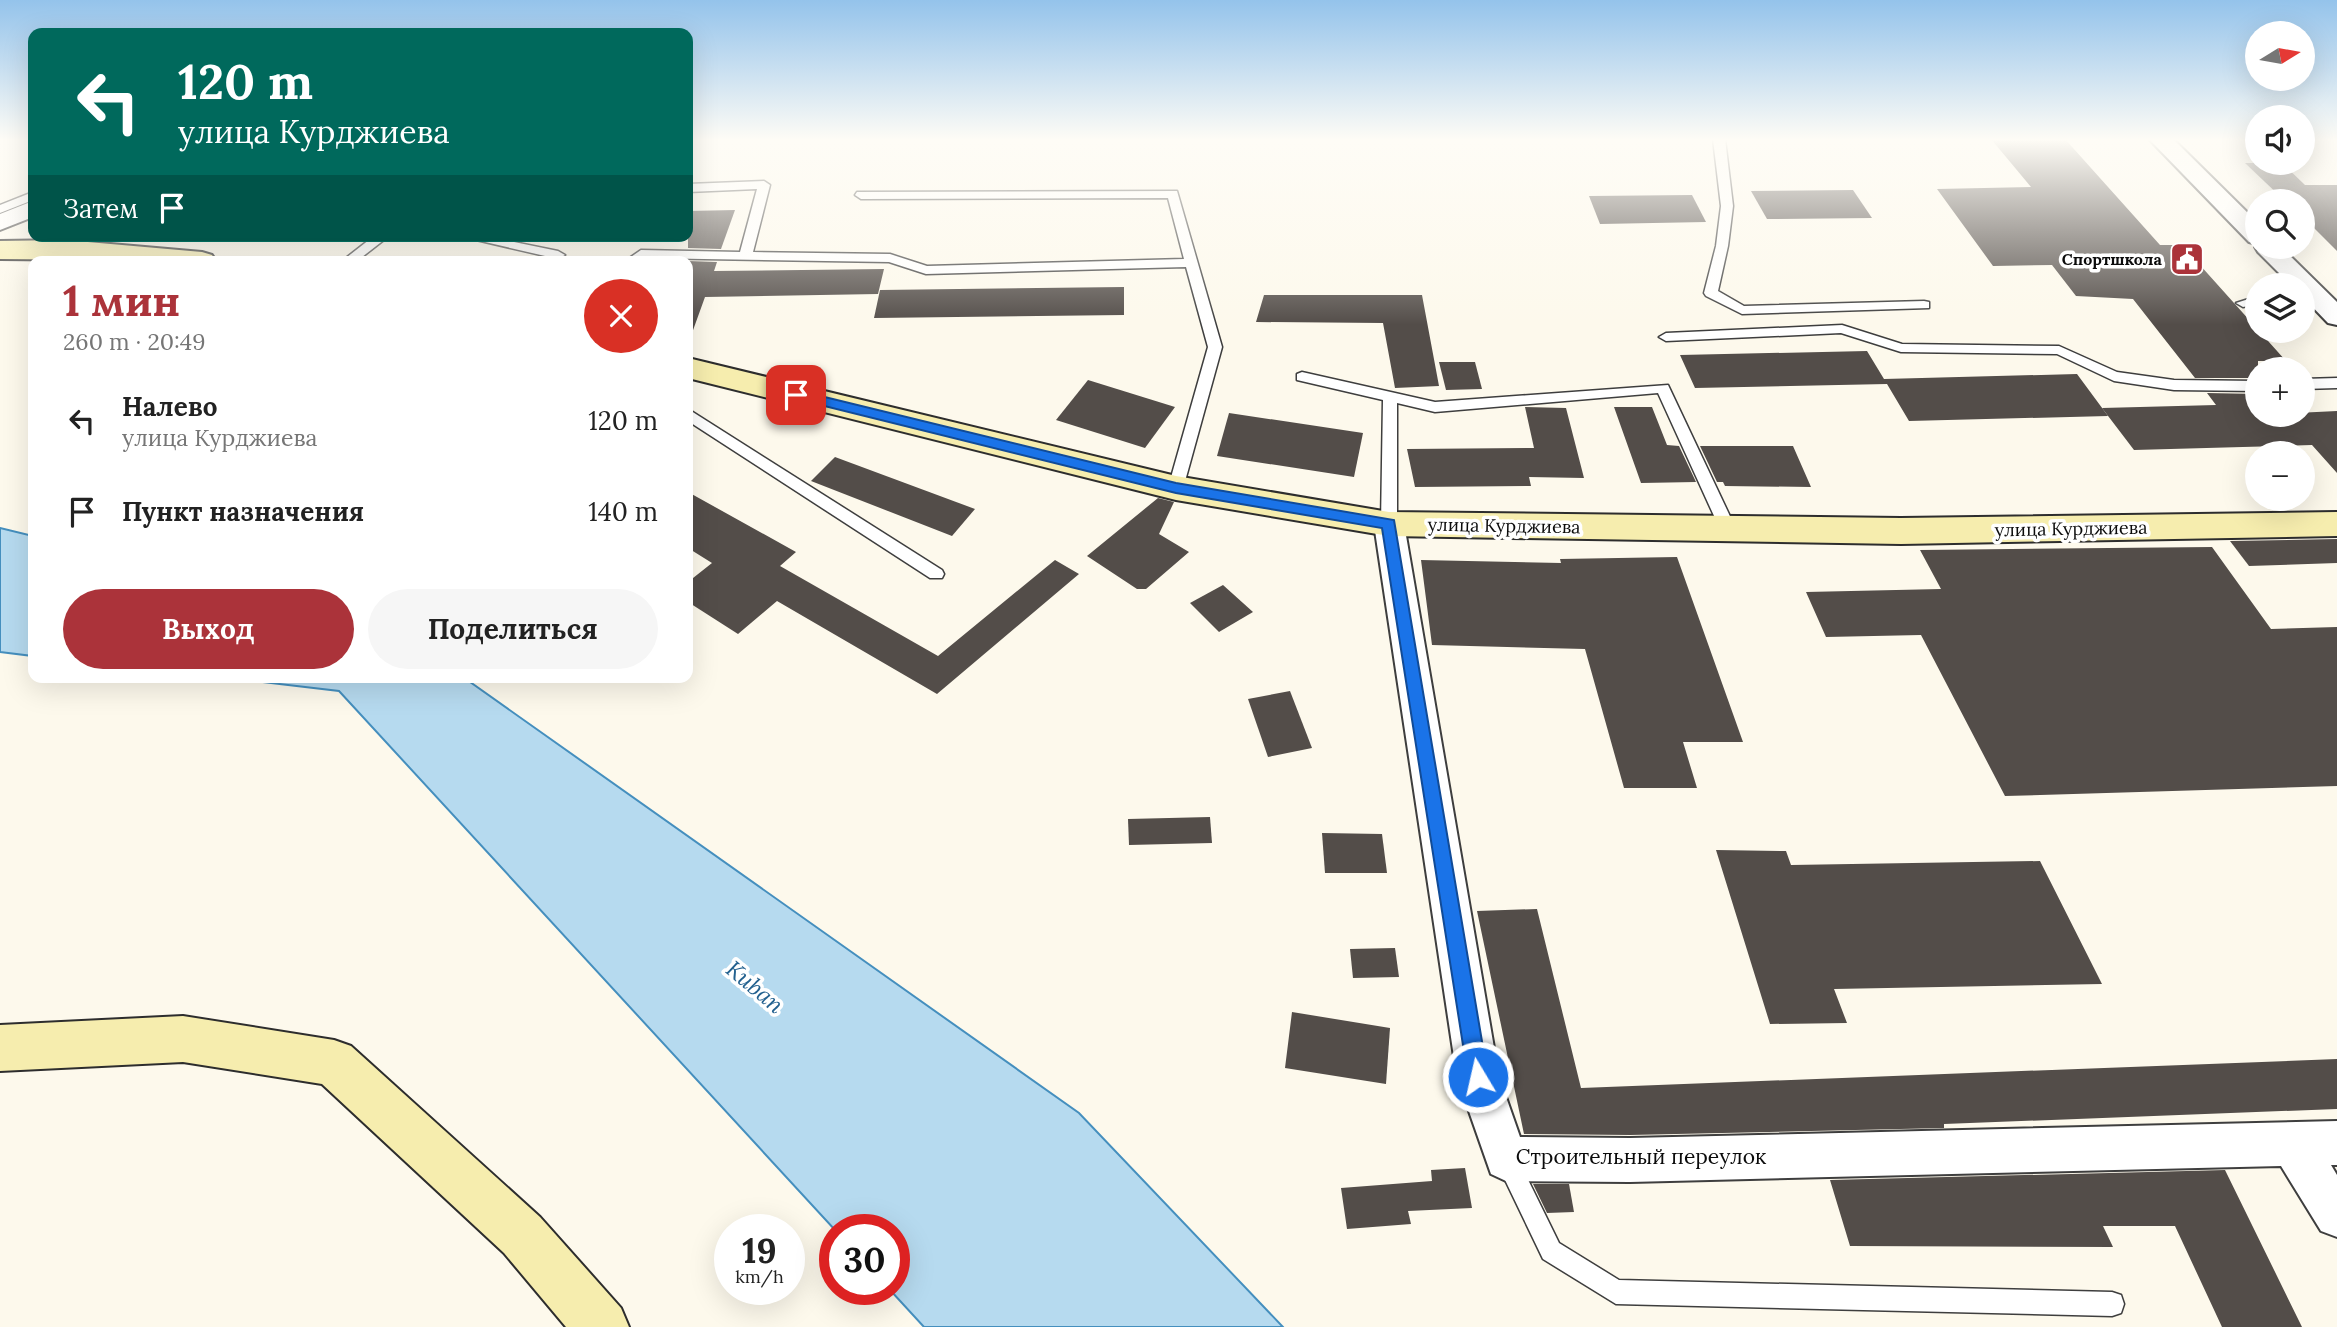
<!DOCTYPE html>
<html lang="ru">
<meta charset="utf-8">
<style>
body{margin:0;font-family:Lora,serif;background:#f6f6f6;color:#222;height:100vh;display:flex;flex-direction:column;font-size:26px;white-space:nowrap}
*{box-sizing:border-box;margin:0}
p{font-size:23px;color:#767676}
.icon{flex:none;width:38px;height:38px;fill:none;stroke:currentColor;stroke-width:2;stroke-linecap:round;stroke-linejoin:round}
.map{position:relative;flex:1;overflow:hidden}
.panel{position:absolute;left:28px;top:256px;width:665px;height:427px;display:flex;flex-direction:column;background:#fff;border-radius:14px;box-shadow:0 7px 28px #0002}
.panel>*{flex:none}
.hud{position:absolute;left:28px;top:28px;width:665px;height:214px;border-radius:14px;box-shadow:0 7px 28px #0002;background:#00695c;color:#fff;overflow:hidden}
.needle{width:46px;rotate:79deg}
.controls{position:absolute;left:2245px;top:21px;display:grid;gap:14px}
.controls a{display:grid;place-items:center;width:70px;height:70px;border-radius:50%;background:#fff;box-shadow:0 7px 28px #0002;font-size:35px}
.speed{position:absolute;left:714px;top:1214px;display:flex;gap:14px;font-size:35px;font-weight:700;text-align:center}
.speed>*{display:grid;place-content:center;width:91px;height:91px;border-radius:50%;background:#fff;box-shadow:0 7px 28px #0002;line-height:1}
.speed small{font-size:18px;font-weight:400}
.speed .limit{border:10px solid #d22;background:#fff;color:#111}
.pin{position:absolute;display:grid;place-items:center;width:60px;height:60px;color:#fff;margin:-30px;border-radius:14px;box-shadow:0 4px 10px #0006}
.me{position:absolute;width:77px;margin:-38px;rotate:351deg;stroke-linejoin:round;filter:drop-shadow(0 0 5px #0008)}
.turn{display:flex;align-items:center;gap:24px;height:147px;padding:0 35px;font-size:32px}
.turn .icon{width:91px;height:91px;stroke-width:2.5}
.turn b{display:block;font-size:49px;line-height:60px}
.then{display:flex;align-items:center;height:66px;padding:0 35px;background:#0003;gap:14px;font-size:26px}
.round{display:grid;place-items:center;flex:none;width:74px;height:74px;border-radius:37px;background:#f6f6f6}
.summary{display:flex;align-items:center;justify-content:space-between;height:119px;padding:0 35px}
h1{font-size:42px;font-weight:800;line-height:52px;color:#ab333a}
.button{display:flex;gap:14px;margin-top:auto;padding:14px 35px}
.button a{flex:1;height:80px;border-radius:42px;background:#ab333a;color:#fff;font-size:28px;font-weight:800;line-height:80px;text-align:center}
.button a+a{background:#f6f6f6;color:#222}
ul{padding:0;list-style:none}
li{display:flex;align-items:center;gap:21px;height:91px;padding:0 35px}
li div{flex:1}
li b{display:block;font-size:26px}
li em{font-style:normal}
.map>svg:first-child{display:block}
.water{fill:#b6daef;stroke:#458fbe;stroke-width:2}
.building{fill:#534d49}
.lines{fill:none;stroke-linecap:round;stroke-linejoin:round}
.lane-casing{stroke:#3e3e3e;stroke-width:3}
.street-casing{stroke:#3e3e3e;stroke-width:4}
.secondary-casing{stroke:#2d2d2d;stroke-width:4}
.lane{fill:#fff;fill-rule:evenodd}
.street{fill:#fff;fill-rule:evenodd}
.secondary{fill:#f6edae;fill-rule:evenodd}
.route{fill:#1a73e8;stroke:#114b97;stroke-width:2}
.labels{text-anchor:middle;stroke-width:7;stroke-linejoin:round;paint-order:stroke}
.far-poi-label{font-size:16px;font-weight:bold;fill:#0b0b0b;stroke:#fff;text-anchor:end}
.street-label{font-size:18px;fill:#0b0b0b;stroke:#fff}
.near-street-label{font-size:21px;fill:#0b0b0b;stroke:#fff}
.near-water-label{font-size:23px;font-style:italic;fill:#23618f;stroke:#fff}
</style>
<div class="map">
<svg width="2337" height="1327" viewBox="0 0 2337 1327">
<rect width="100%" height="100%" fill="#fdf9ec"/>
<g class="water">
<polygon points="0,528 33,536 33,656 0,652"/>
<polygon points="220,677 463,677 1079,1113 1283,1327 924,1327 890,1290 894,1290 894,1230 835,1230 339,691"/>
</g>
<g class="building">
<polygon points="1991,139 2065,139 2160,245 2182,245 2286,361 2258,361 2258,378 2195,378 2133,299 2076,296 2052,265 1993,266 1937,189 2031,187"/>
<polygon points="2245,163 2282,163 2305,185 2337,185 2337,251 2303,217 2303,201 2285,201"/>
<polygon points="1853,190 1872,218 1767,219 1751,191"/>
<polygon points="1692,195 1706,222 1600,224 1589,196"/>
<polygon points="735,210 721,249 688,248 688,211"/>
<polygon points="688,261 717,262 714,271 884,269 878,294 705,297 692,333 688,333"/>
<polygon points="1124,287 1124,315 874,318 880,290"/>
<polygon points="1264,295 1422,295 1439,386 1395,388 1383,323 1256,322"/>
<polygon points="1867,351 1884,379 2077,374 2108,416 1909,421 1887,384 1695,388 1680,355"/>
<polygon points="1439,362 1475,362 1482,389 1446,390"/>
<polygon points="1088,380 1175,407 1145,448 1056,420"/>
<polygon points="2207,393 2258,394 2258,415 2337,411 2337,473 2312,445 2134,450 2102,408 2216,405"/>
<polygon points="1525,407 1566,408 1584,478 1529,477 1531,486 1415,487 1407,449 1534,448"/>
<polygon points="1614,407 1652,407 1667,445 1679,446 1696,482 1641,483"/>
<polygon points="1229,413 1363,433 1354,477 1217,456"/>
<polygon points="1700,446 1793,446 1811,487 1725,486 1723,482 1717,482"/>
<polygon points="835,457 975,509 952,536 811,481"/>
<polygon points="688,492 796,552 780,566 938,656 1055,560 1079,574 937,694 777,601 738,634 688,602 688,582 712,563 688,548"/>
<polygon points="1158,498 1174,502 1159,534 1189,552 1146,589 1137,589 1087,556"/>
<polygon points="2337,539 2337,563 2249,566 2230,541"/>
<polygon points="2212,547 2271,629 2337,627 2337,786 2005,796 1921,635 1826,637 1806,592 1941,589 1920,550"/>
<polygon points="1677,557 1743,742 1683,742 1697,788 1624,788 1585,649 1432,645 1421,560 1561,563 1560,559"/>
<polygon points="1223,585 1253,612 1219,632 1190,603"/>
<polygon points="1290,691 1312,748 1268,757 1248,699"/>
<polygon points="1210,817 1212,843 1129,845 1128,819"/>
<polygon points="1322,833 1382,834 1387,873 1325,873"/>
<polygon points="1716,850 1786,851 1791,865 2040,861 2102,984 1834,989 1847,1023 1770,1024"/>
<polygon points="1537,909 1581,1088 2337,1059 2337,1109 1944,1124 1944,1128 1630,1135 1524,1134 1477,911"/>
<polygon points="1395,948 1399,977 1353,978 1350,949"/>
<polygon points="1292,1012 1390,1028 1386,1084 1285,1068"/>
<polygon points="1465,1168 1472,1208 1408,1211 1411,1224 1347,1229 1341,1188 1432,1181 1431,1170"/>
<polygon points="2225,1170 2302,1327 2222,1327 2175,1226 2103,1226 2113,1247 1850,1246 1830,1180"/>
<polygon points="1533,1184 1569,1184 1574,1212 1547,1213"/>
</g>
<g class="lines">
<g class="lane-casing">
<g id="lane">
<polygon points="1713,139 1725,139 1733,206 1728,246 1718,291 1744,306 1924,301 1929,302 1929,308 1742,314 1706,296 1704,293 1716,246 1721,206"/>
<polygon points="764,181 770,185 753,252 890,254 927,266 1184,259 1168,198 861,199 855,195 857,192 1177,191 1222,347 1182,492 1176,493 1168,488 1208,347 1186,267 926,274 889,262 644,258 640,261 625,261 641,250 740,252 757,189 688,192 688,184"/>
<polygon points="33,192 33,200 0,213 0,205"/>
<polygon points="374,236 389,236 357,261 342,261"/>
<polygon points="459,236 485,236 558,251 565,255 558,259"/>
<polygon points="2258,296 2258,304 2243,307 2236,303"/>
<polygon points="1842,325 1902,344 2059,346 2117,372 2174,380 2258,381 2258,391 2174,390 2114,381 2057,354 1901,352 1841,333 1666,341 1659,337 1666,333"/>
<polygon points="1302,372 1435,402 1668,385 1736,529 1728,535 1720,529 1658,393 1435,412 1397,403 1397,524 1389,530 1383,528 1381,524 1383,400 1297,380 1297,374"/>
<polygon points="2337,378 2337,388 2303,389 2303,379"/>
<polygon points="688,409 942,570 944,574 942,578 930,578 688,421"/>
<polygon points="1506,1148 1514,1151 1559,1243 1619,1280 2112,1292 2121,1295 2124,1304 2121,1313 2112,1316 1616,1304 1543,1259 1495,1159 1498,1151"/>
</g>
</g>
<g class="street-casing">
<g id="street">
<polygon points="2149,139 2173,139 2258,223 2258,247 2281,247 2337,302 2337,325 2328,323 2303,297 2303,285 2291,285 2258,252 2255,247 2257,244 2249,242"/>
<polygon points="33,201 33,217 0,230 0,214"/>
<polygon points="1389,513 1400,516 1404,524 1499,1077 1520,1137 1630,1138 2337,1121 2337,1165 2331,1165 2337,1175 2337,1237 2321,1231 2281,1166 1630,1182 1506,1181 1491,1174 1457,1077 1374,524 1378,516"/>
</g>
</g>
<g class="secondary-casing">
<g id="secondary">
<polygon points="65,240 202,252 212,255 216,261 0,259 0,241"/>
<polygon points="688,358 1176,476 1389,512 1901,518 2337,512 2337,536 1901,544 1389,536 1176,500 688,378"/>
<polygon points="183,1016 334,1040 351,1046 540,1217 621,1308 629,1327 566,1327 504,1253 322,1084 183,1062 0,1071 0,1025"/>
</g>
</g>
<use href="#lane" class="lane"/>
<use href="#street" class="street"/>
<use href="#secondary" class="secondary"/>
</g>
<linearGradient id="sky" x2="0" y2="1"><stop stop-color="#94c3eb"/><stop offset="0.43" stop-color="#fefcf6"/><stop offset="1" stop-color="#fefcf6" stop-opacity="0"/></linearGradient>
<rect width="2337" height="325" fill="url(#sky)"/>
<polygon class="route" points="796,390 1176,483 1394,520 1488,1077 1485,1084 1478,1086 1471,1084 1468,1077 1382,528 1176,493 792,398 792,392"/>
<defs>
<g id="civic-square" transform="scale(1.75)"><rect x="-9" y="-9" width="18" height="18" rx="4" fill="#ab333a" stroke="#fff"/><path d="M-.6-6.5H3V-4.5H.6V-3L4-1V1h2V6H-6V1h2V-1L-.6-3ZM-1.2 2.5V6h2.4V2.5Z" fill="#fff"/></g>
</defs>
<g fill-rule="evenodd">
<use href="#civic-square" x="2187" y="259"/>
</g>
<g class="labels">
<g class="far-poi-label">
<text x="2162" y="265">Спортшкола</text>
</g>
<g class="street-label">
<text transform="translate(1504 526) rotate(1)" y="6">улица Курджиева</text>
<text transform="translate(2071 529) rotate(-1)" y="6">улица Курджиева</text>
</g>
<g class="near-street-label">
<text x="1641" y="1164">Строительный переулок</text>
</g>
<g class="near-water-label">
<text transform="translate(755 987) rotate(40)" y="8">Kuban</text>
</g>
</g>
</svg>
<div class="controls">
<a><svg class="needle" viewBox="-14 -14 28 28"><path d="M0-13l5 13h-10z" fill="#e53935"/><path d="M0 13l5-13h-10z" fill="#767676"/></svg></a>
<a><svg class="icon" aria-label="sound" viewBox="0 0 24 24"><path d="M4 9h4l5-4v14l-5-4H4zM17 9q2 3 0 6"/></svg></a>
<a><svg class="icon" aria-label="search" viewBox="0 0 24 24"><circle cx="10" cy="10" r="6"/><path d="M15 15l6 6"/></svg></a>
<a><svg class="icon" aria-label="layers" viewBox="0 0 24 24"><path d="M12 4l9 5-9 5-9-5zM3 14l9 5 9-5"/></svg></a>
<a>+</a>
<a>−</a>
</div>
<div class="speed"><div>19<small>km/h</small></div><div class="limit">30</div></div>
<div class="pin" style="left:796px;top:395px;background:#d93025"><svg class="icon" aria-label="arrive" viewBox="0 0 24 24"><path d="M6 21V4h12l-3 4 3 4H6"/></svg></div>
<svg class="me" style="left:1478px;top:1077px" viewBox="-20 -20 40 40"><circle r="17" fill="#1a73e8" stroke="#fff" stroke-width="3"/><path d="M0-11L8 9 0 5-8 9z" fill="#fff"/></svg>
<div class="hud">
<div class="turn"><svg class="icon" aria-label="left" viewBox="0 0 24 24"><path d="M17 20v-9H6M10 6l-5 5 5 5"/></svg><div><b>120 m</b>улица Курджиева</div></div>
<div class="then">Затем<svg class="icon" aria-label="arrive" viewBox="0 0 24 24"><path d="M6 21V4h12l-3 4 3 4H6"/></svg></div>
</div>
<section class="panel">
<div class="summary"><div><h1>1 мин</h1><p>260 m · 20:49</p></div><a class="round" style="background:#d93025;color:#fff"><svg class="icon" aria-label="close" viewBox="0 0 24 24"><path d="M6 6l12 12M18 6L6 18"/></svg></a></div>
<ul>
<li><svg class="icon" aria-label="left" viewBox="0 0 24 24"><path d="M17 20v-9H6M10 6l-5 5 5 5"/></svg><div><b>Налево</b><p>улица Курджиева</p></div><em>120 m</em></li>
<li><svg class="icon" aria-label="arrive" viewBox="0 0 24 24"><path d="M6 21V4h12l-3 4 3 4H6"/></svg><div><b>Пункт назначения</b></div><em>140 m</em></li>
</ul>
<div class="button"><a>Выход</a><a>Поделиться</a></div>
</section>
</div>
